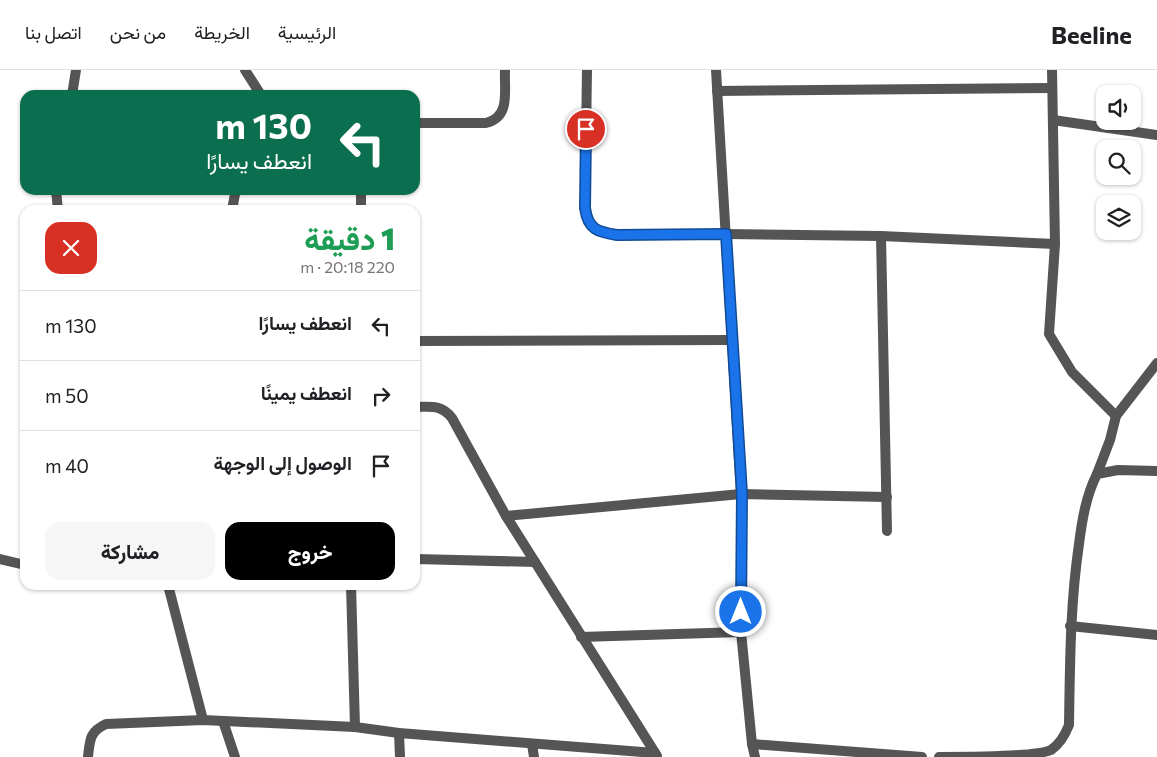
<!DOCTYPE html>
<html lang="ar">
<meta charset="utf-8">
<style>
body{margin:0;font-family:Commissioner,Vazirmatn,sans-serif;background:#f6f6f6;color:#202124;direction:rtl;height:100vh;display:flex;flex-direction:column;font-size:19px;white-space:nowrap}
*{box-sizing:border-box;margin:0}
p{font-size:16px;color:#757577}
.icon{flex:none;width:28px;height:28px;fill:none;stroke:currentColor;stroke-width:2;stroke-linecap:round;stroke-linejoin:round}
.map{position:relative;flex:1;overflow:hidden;direction:ltr}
.side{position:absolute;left:20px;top:135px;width:400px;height:385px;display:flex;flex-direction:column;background:#fff;border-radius:15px;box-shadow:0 1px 4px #0004;direction:rtl}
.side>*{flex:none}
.guide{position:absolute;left:20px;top:20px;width:400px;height:105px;border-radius:15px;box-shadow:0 1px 4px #0004;direction:rtl;background:#0b6e4f;color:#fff;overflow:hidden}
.tools{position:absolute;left:1096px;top:15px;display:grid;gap:10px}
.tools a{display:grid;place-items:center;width:45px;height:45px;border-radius:10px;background:#fff;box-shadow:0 1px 4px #0004;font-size:25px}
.pin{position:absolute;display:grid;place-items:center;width:42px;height:42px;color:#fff;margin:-21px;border:2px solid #fff;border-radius:50%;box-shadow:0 1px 5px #0007}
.me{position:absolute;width:55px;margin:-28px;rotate:0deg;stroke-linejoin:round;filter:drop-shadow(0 0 4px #0008)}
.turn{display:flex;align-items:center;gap:18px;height:105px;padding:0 25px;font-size:22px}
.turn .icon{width:65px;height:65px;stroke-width:2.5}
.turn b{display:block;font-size:35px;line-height:42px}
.round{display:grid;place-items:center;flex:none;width:52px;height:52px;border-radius:15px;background:#f6f6f6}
.overview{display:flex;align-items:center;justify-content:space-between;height:85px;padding:0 25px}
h1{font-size:30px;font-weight:800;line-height:38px;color:#1e9e55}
.cta{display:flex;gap:10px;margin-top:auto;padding:10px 25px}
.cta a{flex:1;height:58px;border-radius:15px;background:#000;color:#fff;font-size:20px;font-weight:800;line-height:58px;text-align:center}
.cta a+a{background:#f6f6f6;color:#202124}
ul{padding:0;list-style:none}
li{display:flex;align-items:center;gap:15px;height:70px;padding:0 25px;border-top:1px solid #e0e0e0}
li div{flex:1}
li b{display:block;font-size:19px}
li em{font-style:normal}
header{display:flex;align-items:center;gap:30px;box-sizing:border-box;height:70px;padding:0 25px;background:#fff;border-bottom:1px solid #e0e0e0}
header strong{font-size:24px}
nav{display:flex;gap:28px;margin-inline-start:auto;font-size:18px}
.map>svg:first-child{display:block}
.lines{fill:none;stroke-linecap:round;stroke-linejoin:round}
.street{stroke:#555;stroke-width:10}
.route-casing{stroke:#114b97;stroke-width:12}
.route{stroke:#1a73e8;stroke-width:9}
</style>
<header>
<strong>Beeline</strong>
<nav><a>الرئيسية</a><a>الخريطة</a><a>من نحن</a><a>اتصل بنا</a></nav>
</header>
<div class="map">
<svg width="1157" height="687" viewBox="0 0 1157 687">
<rect width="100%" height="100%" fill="#fff"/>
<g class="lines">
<g class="street">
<polyline points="245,0 261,25"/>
<path d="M587,0L585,138C589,160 598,162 617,165L726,164L881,166L1055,174"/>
<polyline points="716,0 741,424 741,562 752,674 755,687"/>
<polyline points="1052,0 1055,174 1049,264 1072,302 1116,346"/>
<polyline points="717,21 1052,18"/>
<polyline points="72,25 76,0"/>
<polyline points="1053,50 1157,65"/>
<path d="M415,53H486C511,47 504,21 505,0"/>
<polyline points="56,120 58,140"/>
<polyline points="361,120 361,140"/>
<polyline points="232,140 235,124 238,120"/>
<polyline points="881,166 887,461"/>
<polyline points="415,271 732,270"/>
<path d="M415,337C431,337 441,334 452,348L506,446L657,686"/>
<polyline points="1097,404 1110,370 1116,346 1157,293"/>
<polyline points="506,446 741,424 887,427"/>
<polyline points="0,489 25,495"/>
<polyline points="415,489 535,492"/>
<polyline points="168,515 203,650"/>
<polyline points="351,515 355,657"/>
<polyline points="1070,556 1157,565"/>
<polyline points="581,567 741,562"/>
<polyline points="223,651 235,687"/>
<polyline points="399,663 400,687"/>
<polyline points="532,674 534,687"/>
<polyline points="752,674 922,687"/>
<path d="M88,687C90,670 89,662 106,654L203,650L355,657L399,663L655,683"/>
<path d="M939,687C962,687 1035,687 1051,680C1060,674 1065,665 1069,655C1070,595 1070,535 1079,474C1082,450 1086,426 1097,404L1118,400L1157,401"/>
</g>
</g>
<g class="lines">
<g class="route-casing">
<path id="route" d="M586,59L585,138C588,160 598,162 617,165L726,164L742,424L741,542"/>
</g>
<use href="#route" class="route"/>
</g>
</svg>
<div class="tools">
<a><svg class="icon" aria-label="sound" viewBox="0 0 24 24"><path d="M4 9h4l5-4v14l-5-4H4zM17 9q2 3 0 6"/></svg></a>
<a><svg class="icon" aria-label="search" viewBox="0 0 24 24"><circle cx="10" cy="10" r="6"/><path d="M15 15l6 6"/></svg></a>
<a><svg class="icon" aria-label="layers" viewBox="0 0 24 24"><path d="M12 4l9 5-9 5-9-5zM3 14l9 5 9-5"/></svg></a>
</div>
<div class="pin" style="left:586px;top:59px;background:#d93025"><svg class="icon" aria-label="arrive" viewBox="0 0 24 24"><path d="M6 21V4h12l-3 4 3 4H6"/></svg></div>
<svg class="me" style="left:741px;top:542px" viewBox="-20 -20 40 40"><circle r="17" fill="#1a73e8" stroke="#fff" stroke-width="3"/><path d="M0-11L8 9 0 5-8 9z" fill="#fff"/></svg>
<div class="guide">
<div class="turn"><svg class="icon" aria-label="left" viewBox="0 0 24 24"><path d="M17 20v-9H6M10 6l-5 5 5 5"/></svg><div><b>130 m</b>انعطف يسارًا</div></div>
</div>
<section class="side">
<div class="overview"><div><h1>1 دقيقة</h1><p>220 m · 20:18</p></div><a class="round" style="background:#d93025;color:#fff"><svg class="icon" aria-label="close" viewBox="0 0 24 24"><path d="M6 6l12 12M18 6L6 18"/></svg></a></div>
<ul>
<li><svg class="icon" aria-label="left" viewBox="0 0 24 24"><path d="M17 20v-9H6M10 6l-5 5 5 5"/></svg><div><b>انعطف يسارًا</b></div><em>130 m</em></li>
<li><svg class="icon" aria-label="right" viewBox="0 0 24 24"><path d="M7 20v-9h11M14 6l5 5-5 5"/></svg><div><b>انعطف يمينًا</b></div><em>50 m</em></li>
<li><svg class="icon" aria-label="arrive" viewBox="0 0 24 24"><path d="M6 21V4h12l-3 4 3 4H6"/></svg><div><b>الوصول إلى الوجهة</b></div><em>40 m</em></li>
</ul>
<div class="cta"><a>خروج</a><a>مشاركة</a></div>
</section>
</div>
